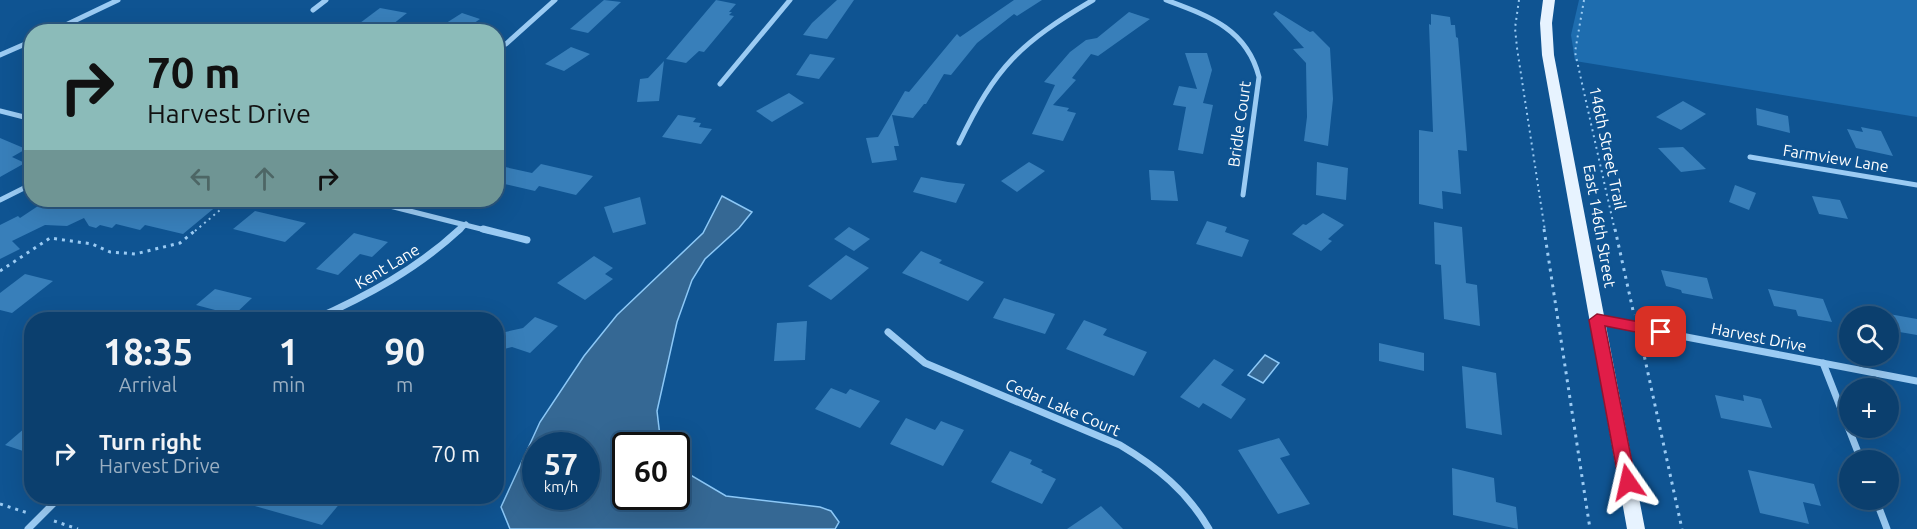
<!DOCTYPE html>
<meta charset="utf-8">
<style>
body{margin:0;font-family:Ubuntu,sans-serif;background:#194a76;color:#f1f3f6;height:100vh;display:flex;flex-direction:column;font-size:22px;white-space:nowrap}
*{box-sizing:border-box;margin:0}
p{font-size:20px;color:#9aafc2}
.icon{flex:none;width:33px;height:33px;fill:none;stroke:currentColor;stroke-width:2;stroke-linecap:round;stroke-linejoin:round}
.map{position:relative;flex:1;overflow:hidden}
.drawer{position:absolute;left:24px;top:312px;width:480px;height:192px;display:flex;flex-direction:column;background:#0b3f6e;border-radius:24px;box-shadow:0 6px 24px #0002,0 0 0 2px #2b5881}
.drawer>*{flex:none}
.guide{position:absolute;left:24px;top:24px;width:480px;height:183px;border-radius:24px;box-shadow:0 6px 24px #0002,0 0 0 2px #2b5881;background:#8bbbb9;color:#111;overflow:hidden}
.controls{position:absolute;left:1839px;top:306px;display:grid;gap:12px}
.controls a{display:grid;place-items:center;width:60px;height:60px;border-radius:50%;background:#0b3f6e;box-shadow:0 6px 24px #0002,0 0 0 2px #2b5881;font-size:30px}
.speed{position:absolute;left:522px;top:432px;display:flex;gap:12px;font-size:30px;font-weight:700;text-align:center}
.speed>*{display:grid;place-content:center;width:78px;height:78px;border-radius:50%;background:#0b3f6e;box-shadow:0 6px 24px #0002,0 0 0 2px #2b5881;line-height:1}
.speed small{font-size:15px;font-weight:400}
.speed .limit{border:3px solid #111;border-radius:9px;background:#fff;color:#111}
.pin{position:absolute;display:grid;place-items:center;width:51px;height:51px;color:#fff;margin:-26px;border-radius:12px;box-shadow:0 3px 9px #0006}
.me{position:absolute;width:66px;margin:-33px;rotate:349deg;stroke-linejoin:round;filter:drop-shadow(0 0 4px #0008)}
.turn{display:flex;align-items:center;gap:21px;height:126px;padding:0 24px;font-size:27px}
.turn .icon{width:78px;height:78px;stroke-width:2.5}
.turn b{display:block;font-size:42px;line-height:51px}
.lanes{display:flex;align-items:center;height:57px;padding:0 24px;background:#0003;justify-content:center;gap:30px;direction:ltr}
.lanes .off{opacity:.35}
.eta{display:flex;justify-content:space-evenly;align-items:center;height:102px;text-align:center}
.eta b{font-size:36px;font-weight:700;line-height:42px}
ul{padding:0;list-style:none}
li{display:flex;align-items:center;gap:18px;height:78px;padding:0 24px}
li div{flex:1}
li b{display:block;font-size:22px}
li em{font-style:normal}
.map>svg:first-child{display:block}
.green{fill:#1e6daf}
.water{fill:#356894;stroke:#8cc8f7;stroke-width:1.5;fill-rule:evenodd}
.building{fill:#387fba}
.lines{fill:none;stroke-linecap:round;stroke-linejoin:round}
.path-far1{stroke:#9bcbf3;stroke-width:2;stroke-dasharray:2 4;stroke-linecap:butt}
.path{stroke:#9bcbf3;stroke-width:3;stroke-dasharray:3 5;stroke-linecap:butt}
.street-far1{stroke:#9bcbf3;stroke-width:5}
.street{stroke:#9bcbf3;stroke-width:7}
.primary{fill:#e7f3ff;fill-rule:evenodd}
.route{fill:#e11d48;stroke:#92132f;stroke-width:1.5}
.labels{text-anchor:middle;stroke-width:5;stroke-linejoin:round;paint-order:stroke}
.street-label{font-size:16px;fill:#fff;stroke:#0f5492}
</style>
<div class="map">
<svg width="1917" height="529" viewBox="0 0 1917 529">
<rect width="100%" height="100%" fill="#0f5492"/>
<polygon class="green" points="1579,0 1917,0 1917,117 1575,61 1571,35"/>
<g class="water">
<path d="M722,196L752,212L739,228L705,259L692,280L677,322L657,411L661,445L626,446V496H676L677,467L726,496L820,507L831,511L839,522L835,529H510L501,507L540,422L584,356L617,315L703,233ZM536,446H586V496H536Z"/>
<polygon points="1265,355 1279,363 1263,383 1248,375"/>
</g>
<g class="building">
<polygon points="604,0 621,2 588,33 570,29"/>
<polygon points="716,0 736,4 729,12 732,12 729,15 734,16 704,52 699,51 686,63 666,59"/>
<polygon points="837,0 854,0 827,39 803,35 812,23"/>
<polygon points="1014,0 1042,0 1017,16 1014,14 977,43 951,75 944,74 926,104 924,104 913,118 892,115 899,146 894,146 897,160 872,163 866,138 878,137 905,91 909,92 957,34 960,37"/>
<polygon points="380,8 407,13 388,28 360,23"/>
<polygon points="1276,11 1310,32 1313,31 1330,48 1333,99 1328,146 1304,141 1307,117 1306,63 1293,49 1304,48 1273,14"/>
<polygon points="1129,12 1150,19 1098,56 1091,54 1072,78 1076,80 1053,105 1069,108 1067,111 1076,113 1063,141 1032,134 1055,85 1044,82 1070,52 1086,40 1097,38"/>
<polygon points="462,13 480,19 461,32 432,32"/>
<polygon points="1431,14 1450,17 1451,25 1455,25 1456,37 1458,38 1466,136 1467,151 1458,150 1461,194 1442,191 1443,209 1419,204 1419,130 1433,132 1429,24 1431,25"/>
<polygon points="571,47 590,54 564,71 545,64"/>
<polygon points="1185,53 1207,53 1212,70 1203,103 1213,105 1203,154 1178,150 1186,107 1173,105 1179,86 1197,89"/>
<polygon points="810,54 835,58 819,79 796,75"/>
<polygon points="664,61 659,101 637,102 640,79 648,78"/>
<polygon points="789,93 804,103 772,122 756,111"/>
<polygon points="1683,101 1706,114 1681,130 1656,117"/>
<polygon points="1756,108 1788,116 1790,133 1757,125"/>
<polygon points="678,115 696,118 693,122 701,123 699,127 712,129 701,144 662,137"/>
<polygon points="1861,127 1881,131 1893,156 1856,148 1847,129 1863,132"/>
<polygon points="0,138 26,149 12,157 25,163 0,177"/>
<polygon points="1683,147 1706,169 1681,172 1658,148"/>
<polygon points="1029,162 1045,171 1017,192 1001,181"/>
<polygon points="1317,162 1348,168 1346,200 1316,195"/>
<polygon points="541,164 593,176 576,195 539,186 535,191 496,182 496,165 532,173"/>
<polygon points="1149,170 1174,171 1178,201 1151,200"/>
<polygon points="921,177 948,182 965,184 956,203 913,192"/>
<polygon points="1735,185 1756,193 1749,210 1729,202"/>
<polygon points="1812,196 1840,200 1848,219 1819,214"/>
<polygon points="640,197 646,224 613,233 604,207"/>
<polygon points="47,200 224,200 183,234 145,225 140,230 116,224 112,228 100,225 96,228 89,226 84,218 67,226 45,225 12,241 20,249 0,259 0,225 18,216 20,218"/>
<polygon points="255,211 306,223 285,242 233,229"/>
<polygon points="1323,213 1344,225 1328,239 1332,241 1321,251 1292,234 1303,224 1306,225"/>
<polygon points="1207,221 1227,227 1225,232 1249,240 1242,257 1196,244"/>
<polygon points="1434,222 1462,227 1466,283 1477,285 1480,326 1444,319 1441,265 1435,264"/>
<polygon points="849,227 870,239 854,251 834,239"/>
<polygon points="354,233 388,242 372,257 360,254 338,275 316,269"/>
<polygon points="921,251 942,260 939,263 984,282 968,301 902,273"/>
<polygon points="846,255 869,268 831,300 808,286"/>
<polygon points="594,256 613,268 605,274 613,279 585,300 557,283"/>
<polygon points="1661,270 1707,278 1713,299 1682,293 1681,290 1666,286"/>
<polygon points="25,274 53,281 12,313 0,310 0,293"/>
<polygon points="215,289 252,298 234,315 196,305"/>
<polygon points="1768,289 1823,299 1832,322 1798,316 1796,310 1774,306"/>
<polygon points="1004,298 1055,314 1045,334 993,318"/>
<polygon points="1889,314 1917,319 1917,335 1888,330"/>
<polygon points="535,317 558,326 530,353 512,347 496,351 496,334 523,328"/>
<polygon points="1084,320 1107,329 1103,335 1147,352 1134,376 1066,349"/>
<polygon points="807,321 805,360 774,361 777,323"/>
<polygon points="1379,343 1424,353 1424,371 1379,361"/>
<polygon points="1214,359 1234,370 1221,385 1246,399 1231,419 1203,403 1199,408 1180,397"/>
<polygon points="1462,366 1496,373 1502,435 1466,428"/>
<polygon points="831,388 846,394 850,389 880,401 860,428 815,409"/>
<polygon points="1715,395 1744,401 1743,395 1761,399 1772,428 1721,418"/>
<polygon points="906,418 935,430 941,421 964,430 943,466 890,444"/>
<polygon points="32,422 32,454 5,445"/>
<polygon points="1279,438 1290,455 1280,458 1310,504 1278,514 1238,450"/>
<polygon points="1010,451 1032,460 1030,464 1043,470 1041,472 1056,479 1042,504 991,482"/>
<polygon points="1452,468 1494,478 1496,502 1516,507 1518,529 1453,515"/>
<polygon points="1748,470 1814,484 1821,506 1803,502 1809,524 1760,513"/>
<polygon points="238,496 346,496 322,525 237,501"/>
<polygon points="1101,506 1123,529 1067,529"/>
</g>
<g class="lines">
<g class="path-far1">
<polyline points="1519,0 1515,28 1517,48 1545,231"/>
<polyline points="1584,0 1575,52 1615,231"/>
<polyline points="195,231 232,200"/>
</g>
<g class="path">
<polyline points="1544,229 1590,529"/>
<polyline points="1615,229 1634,315"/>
<polyline points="0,271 50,238 92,244 110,252 135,254 180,243 197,229"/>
<polyline points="1641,341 1682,529"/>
<polyline points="0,504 28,513"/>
<polyline points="54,521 78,529"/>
</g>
<g class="street-far1">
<path d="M1166,0C1209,16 1247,29 1259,77L1243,195"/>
<polyline points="313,10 326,0"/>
<polyline points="51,32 118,0"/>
<polyline points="506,44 555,0"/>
<polyline points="0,55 32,41"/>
<polyline points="720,84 790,0"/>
<polyline points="0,111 32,119"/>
<path d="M959,143C996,66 1020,43 1093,0"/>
<polyline points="1750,157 1917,185"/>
<polyline points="0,200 32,184"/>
<polyline points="366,200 489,231"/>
<polyline points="459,231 466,224"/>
</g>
<g class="street">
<polyline points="483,229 527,240"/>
<path d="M313,320C367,296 417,269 460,229"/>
<polyline points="1597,320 1917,381"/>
<path d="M888,332L925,363L1120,445C1157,467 1187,491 1209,529"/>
<polyline points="1823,363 1861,460"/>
<polyline points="1876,500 1887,529"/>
<polyline points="28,529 61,496"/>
</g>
<polygon class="primary" points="1543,0 1555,0 1552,23 1554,55 1645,529 1627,529 1542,55 1540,23"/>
</g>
<polygon class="route" points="1597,314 1661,326 1668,332 1661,337 1605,326 1636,482 1633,487 1628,489 1622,487 1619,482 1589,320"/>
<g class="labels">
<g class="street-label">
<text transform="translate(1239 124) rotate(-82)" y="6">Bridle Court</text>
<text transform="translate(1608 148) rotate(78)" y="6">146th Street Trail</text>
<text transform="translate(1836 158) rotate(9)" y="6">Farmview Lane</text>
<text transform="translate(1600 226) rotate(80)" y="6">East 146th Street</text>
<text transform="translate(387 266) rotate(-31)" y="6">Kent Lane</text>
<text transform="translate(1759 337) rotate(11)" y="6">Harvest Drive</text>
<text transform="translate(1063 407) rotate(23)" y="6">Cedar Lake Court</text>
</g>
</g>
</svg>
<div class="controls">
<a><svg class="icon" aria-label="search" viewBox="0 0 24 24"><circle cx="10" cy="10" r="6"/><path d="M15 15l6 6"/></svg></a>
<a>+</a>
<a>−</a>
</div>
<div class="speed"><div>57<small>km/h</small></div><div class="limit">60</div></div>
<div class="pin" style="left:1661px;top:332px;background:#d93025"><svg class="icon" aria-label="arrive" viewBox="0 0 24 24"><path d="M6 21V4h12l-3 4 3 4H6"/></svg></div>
<svg class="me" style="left:1628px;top:482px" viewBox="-20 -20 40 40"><path d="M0-17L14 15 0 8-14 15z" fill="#e11d48" stroke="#fff" stroke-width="4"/></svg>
<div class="guide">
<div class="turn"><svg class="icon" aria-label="right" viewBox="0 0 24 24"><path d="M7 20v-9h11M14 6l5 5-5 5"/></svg><div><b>70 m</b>Harvest Drive</div></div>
<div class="lanes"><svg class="icon off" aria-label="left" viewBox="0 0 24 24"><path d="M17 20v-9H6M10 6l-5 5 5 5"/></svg><svg class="icon off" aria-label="ahead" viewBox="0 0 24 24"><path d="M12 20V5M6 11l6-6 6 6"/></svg><svg class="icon" aria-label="right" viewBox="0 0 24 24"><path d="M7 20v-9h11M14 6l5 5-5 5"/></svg></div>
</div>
<section class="drawer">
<div class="eta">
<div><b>18:35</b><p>Arrival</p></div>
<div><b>1</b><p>min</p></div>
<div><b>90</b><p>m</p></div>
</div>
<ul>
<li><svg class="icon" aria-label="right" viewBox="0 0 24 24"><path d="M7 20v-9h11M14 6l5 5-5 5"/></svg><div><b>Turn right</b><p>Harvest Drive</p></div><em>70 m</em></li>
</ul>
</section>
</div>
